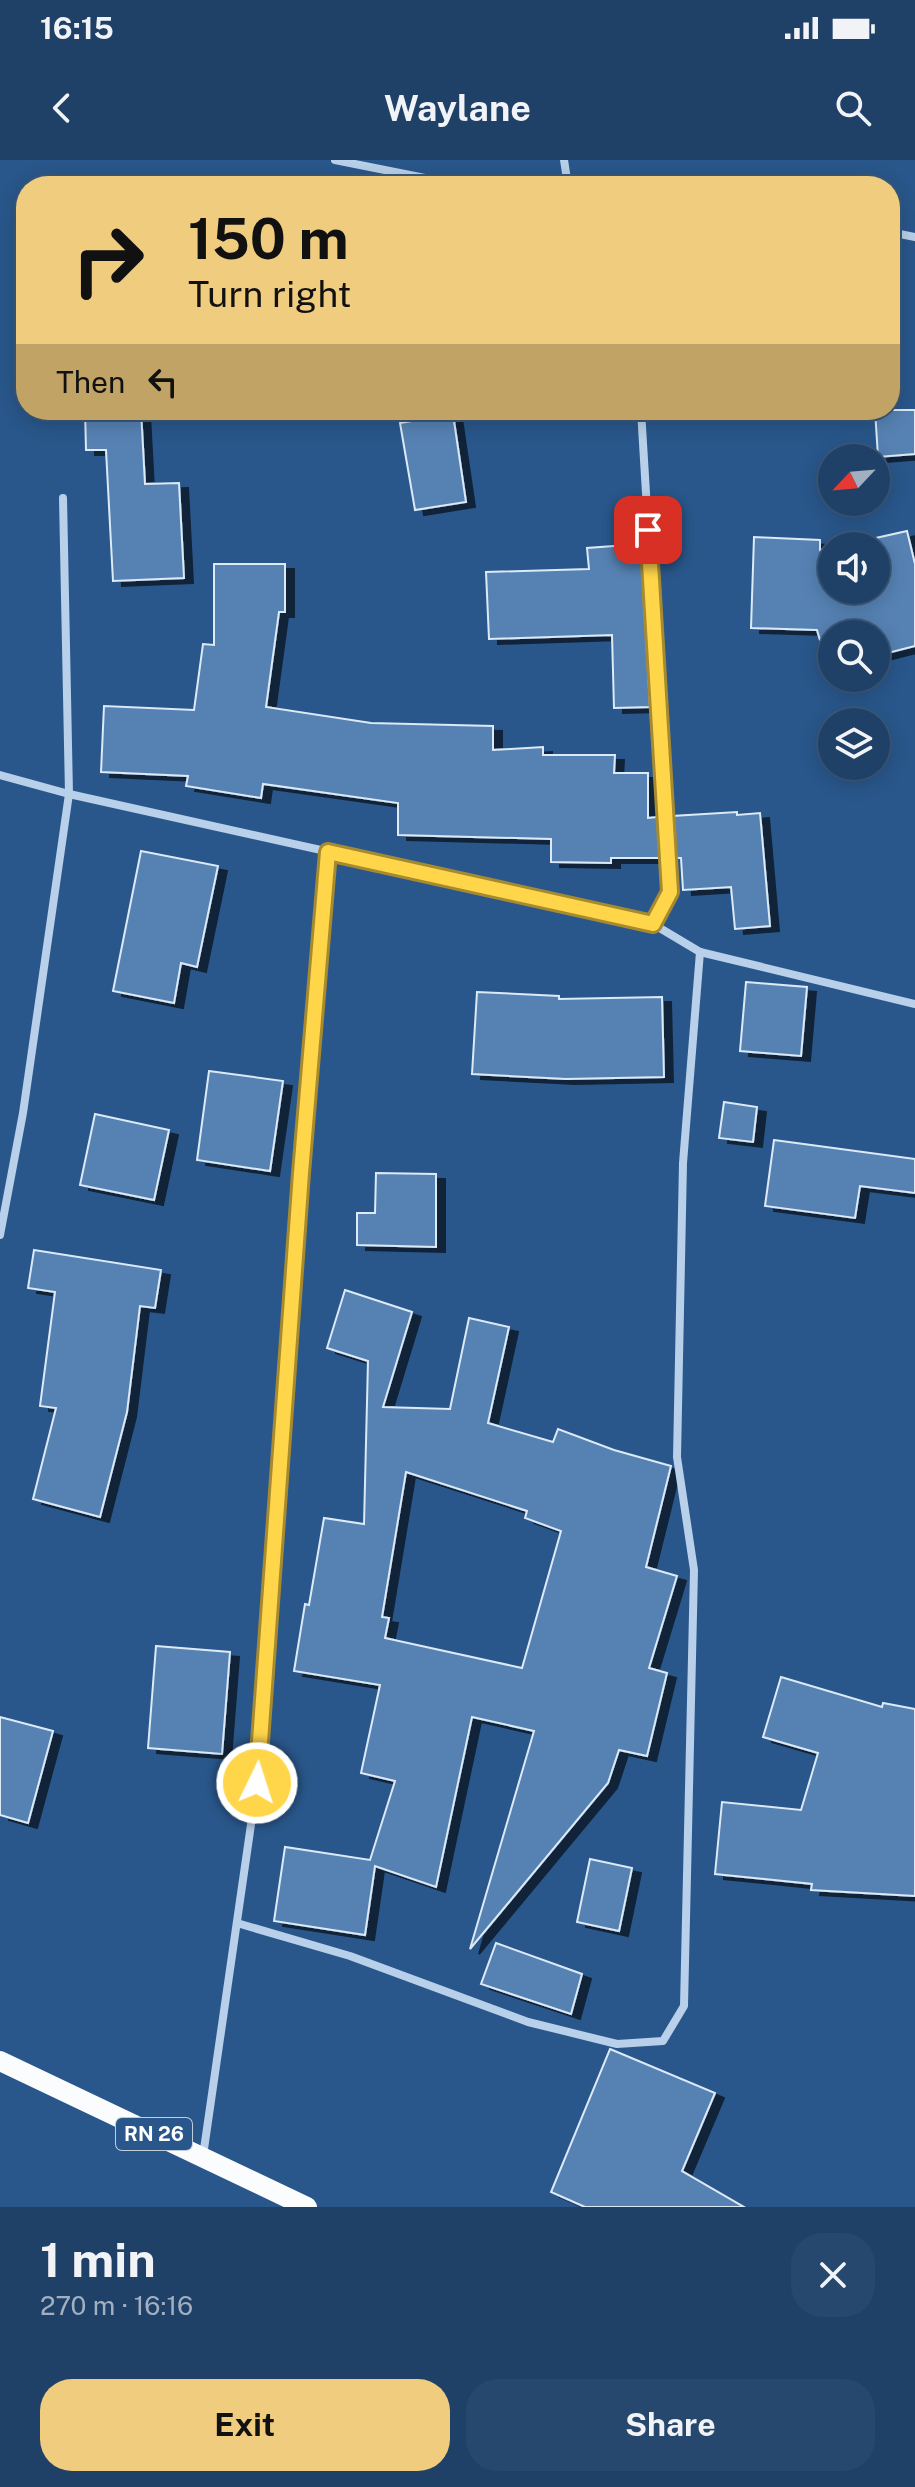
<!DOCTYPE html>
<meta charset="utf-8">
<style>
body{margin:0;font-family:"Public Sans",sans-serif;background:#27486e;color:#f1f3f6;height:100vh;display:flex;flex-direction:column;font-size:30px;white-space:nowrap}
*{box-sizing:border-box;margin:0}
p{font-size:26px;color:#a1afc0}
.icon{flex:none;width:44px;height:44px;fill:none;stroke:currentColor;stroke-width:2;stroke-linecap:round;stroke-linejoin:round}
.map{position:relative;height:2047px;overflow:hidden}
.details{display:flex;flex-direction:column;background:#1f4168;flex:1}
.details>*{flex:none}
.hud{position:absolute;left:16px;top:16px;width:884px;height:244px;border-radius:32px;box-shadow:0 4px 20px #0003,0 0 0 2px #3c5a7c;background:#f0cc7f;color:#111;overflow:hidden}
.needle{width:52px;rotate:244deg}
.buttons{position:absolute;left:818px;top:284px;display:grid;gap:16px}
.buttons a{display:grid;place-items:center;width:72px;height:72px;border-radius:50%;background:#1f4168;box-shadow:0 4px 20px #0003,0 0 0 2px #3c5a7c;font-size:40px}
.pin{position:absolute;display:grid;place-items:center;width:68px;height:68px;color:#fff;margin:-34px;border-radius:16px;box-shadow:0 4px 12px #0006}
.me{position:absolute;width:88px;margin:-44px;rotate:4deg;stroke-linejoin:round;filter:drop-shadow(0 0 6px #0008)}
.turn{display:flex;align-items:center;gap:28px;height:168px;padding:0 40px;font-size:36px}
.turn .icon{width:104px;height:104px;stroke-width:2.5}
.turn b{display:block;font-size:56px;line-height:68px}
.then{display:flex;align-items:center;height:76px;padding:0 40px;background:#0003;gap:16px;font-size:30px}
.round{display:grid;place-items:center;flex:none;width:84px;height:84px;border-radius:32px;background:#27486e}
.overview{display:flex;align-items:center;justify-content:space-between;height:136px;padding:0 40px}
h1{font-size:48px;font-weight:700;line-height:60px}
.button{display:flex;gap:16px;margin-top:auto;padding:16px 40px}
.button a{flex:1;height:92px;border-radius:32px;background:#f0cc7f;color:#111;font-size:32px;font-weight:700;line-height:92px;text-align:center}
.button a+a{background:#27486e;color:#f1f3f6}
.status{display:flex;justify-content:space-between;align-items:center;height:56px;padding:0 40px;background:#1f4168;direction:ltr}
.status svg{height:22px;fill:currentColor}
header{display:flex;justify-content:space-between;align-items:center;height:104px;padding:0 40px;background:#1f4168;font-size:36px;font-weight:700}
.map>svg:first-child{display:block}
.building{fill:#5682b3;stroke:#dce9f7;stroke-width:2;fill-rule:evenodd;filter:url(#shadow)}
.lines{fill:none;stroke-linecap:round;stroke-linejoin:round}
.minor{stroke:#b8d0e9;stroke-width:8}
.primary{stroke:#fafcfe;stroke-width:20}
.route-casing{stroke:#a68a30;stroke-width:20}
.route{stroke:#ffd54a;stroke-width:14}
.labels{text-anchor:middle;stroke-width:6;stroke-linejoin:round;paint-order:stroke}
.shield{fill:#29578b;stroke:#bfcddc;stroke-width:2}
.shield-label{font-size:20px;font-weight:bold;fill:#fff}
</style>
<div class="status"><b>16:15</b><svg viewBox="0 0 49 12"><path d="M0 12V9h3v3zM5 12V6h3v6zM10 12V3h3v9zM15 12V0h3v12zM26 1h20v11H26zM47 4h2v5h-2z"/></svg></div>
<header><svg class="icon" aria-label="back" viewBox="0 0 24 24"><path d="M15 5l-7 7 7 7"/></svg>Waylane<svg class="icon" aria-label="search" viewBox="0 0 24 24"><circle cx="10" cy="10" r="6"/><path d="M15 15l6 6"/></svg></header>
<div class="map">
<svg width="915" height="2047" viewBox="0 0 915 2047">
<defs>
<filter id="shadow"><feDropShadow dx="9" dy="5" stdDeviation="0" flood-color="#0009"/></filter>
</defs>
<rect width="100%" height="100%" fill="#29578b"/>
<g class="building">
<polygon points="85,250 141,250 145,324 179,323 184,418 113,421 106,290 86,290"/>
<polygon points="875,250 915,250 915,294 878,297"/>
<polygon points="453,254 466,342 415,350 400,263"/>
<polygon points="907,371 915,404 915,486 876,496 876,474 832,474 832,507 828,508 817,470 751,468 754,377 820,380 820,390 832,388 832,430 876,430 876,386 840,386"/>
<polygon points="641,384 650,547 614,548 612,475 489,479 486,412 589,409 587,388"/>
<polygon points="214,404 285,404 285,452 279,452 266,547 371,563 493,566 493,590 543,587 543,595 615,595 614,613 648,613 648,658 658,657 661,698 611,698 611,703 551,702 551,679 398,675 398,643 263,624 261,638 186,626 188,616 101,612 104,546 194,550 203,484 214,485"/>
<polygon points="737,652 737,655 760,653 770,766 735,769 731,727 683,730 681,698 675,698 672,656"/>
<polygon points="141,691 218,706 197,807 181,803 174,843 113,831"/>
<polygon points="746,822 807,827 801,896 740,891"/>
<polygon points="477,832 559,836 559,839 662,837 664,917 566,919 472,914"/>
<polygon points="209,911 283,921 270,1011 197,1000"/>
<polygon points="724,942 757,947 753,982 719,978"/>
<polygon points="95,954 169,970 154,1040 80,1025"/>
<polygon points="774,980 915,999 915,1033 860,1026 855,1058 765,1046"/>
<polygon points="376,1013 436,1014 436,1087 357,1085 357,1053 375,1053"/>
<polygon points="34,1090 161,1110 155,1148 140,1146 127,1252 100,1357 33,1339 56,1248 40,1246 55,1132 28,1128"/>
<path d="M345,1130L412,1152L383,1247L450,1249L469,1158L509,1167L488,1263L553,1282L558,1269L614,1290L671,1306L646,1407L677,1416L649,1508L667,1513L647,1596L619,1590L608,1623L470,1789L534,1571L472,1557L436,1727L375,1706L365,1775L274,1761L285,1687L370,1700L395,1621L361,1613L380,1525L294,1511L305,1444L309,1445L324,1358L364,1364L368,1201L327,1188ZM406,1312L527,1351L525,1358L561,1371L522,1508L385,1478L389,1458L382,1457Z"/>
<polygon points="156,1486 230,1492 222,1594 148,1588"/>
<polygon points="781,1517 882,1547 883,1543 915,1549 915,1736 811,1730 812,1724 715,1714 722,1642 801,1650 818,1593 763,1577"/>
<polygon points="0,1557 53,1571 28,1663 0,1655"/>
<polygon points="590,1699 632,1708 619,1771 577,1762"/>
<polygon points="496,1783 582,1814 571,1854 481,1824"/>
<polygon points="610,1889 715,1933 682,2011 744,2047 585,2047 551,2032"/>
</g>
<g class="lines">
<g class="minor">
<polyline points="335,0 465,26"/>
<polyline points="564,0 568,26"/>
<polyline points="890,72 915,77"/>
<polyline points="641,250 670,732 653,764"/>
<polyline points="0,615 69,634 653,764 700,792 915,844"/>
<polyline points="0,1075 23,953 69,634 63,338"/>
<polyline points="237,1763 350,1796 528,1862 617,1884 663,1881 684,1846 694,1410 677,1297 683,1003 700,792"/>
<polyline points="203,1996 257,1623 301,1013 328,692"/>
</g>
<polyline class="primary" points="0,1901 307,2047"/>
</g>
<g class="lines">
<g class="route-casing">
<polyline id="route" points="257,1623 301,1013 328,692 653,764 670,732 648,370"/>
</g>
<use href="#route" class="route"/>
</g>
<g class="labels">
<rect class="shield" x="116" y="1958" width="76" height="32" rx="6"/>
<g class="shield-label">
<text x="154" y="1981">RN 26</text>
</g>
</g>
</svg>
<div class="buttons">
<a><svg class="needle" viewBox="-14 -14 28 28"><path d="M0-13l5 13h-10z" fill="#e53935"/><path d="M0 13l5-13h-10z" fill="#a1afc0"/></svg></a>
<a><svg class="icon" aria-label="sound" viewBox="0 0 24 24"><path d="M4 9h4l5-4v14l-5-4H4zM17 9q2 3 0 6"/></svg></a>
<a><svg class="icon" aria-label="search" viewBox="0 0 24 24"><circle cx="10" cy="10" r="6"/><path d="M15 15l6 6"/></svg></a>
<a><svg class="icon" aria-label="layers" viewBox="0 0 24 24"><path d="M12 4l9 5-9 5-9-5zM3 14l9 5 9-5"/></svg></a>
</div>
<div class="pin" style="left:648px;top:370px;background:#d93025"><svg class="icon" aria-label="arrive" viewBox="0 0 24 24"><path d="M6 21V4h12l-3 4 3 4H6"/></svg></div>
<svg class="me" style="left:257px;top:1623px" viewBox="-20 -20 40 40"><circle r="17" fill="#ffd54a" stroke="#fff" stroke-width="3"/><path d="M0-11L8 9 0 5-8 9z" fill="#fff"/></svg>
<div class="hud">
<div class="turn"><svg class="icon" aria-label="right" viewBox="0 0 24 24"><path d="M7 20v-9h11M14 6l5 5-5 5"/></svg><div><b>150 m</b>Turn right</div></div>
<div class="then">Then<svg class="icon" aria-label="left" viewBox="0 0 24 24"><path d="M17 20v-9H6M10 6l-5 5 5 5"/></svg></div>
</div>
</div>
<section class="details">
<div class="overview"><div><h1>1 min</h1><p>270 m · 16:16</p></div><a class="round"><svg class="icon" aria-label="close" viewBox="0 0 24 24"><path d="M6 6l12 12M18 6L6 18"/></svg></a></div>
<div class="button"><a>Exit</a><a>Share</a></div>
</section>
